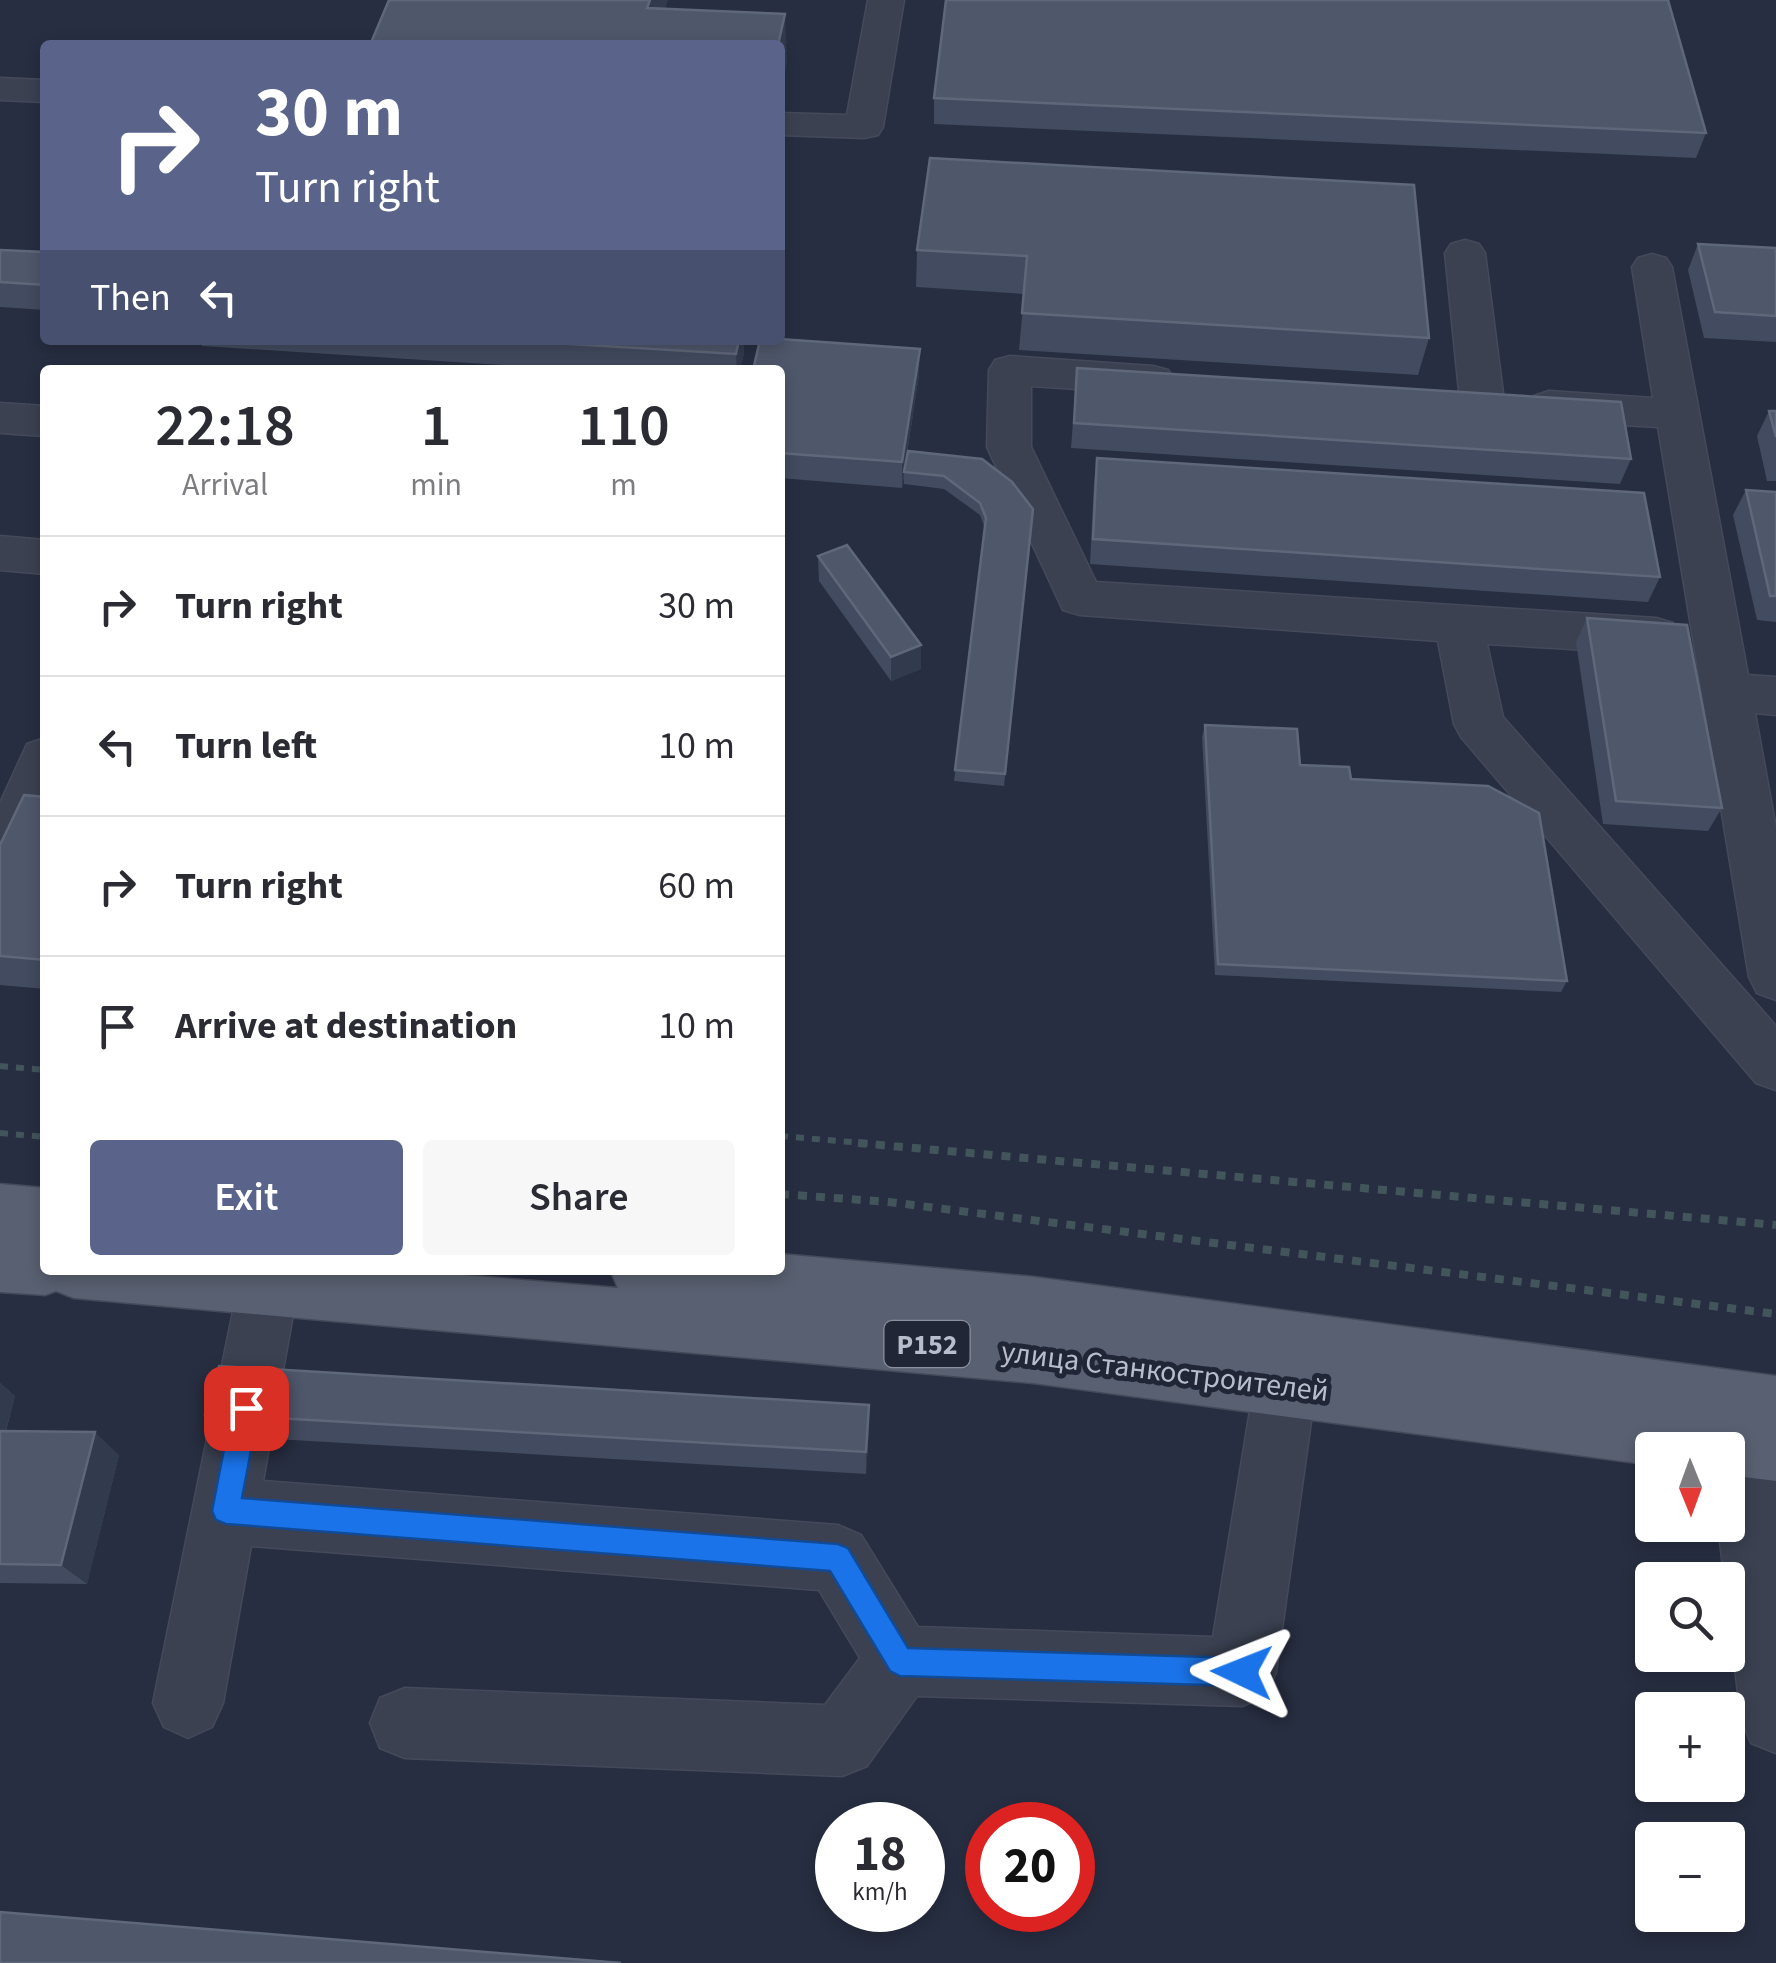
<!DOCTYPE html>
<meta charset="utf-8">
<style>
body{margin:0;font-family:"Source Sans 3",sans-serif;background:#f7f7f7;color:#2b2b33;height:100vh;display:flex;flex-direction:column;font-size:38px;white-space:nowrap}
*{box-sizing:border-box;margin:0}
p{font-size:32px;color:#7c7c81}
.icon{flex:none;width:55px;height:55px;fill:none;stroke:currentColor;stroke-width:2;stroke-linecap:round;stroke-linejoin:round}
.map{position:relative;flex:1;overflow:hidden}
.panel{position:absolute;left:40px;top:365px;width:745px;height:910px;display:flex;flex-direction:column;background:#fff;border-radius:10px;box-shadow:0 5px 15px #0003}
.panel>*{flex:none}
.banner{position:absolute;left:40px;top:40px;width:745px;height:305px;border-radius:10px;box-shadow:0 5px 15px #0003;background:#5a648b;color:#fff;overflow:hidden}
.needle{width:65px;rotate:179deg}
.controls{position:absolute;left:1635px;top:1432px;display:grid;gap:20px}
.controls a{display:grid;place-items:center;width:110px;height:110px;border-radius:10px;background:#fff;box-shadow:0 5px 15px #0003;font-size:50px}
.speed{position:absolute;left:815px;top:1802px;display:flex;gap:20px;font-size:50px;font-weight:700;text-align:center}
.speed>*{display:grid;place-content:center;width:130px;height:130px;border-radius:50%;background:#fff;box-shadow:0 5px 15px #0003;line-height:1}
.speed small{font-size:25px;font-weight:400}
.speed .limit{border:15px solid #d22;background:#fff;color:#111}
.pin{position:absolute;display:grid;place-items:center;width:85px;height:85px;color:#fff;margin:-42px;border-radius:20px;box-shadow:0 5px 15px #0006}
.me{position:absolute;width:110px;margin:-55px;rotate:272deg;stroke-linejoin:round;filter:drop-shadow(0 0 8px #0008)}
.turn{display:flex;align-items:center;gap:35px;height:210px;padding:0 50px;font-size:45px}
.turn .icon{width:130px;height:130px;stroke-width:2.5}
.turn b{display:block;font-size:70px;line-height:85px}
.then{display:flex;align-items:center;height:95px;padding:0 50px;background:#0003;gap:20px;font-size:38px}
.eta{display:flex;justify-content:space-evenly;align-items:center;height:170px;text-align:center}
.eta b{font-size:60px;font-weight:600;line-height:70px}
.button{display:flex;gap:20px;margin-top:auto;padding:20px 50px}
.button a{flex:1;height:115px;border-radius:10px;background:#5a648b;color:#fff;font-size:40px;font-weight:600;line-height:115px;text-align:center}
.button a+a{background:#f7f7f7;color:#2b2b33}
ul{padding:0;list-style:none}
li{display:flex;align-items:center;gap:30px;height:140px;padding:0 50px;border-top:2px solid #e1e1e2}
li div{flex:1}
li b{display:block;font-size:38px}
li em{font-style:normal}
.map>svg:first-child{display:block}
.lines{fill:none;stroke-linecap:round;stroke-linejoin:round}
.minor-casing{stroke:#454a5a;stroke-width:3}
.major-casing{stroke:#454a5a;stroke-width:3}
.path-far1{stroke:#42555a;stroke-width:6;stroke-dasharray:8 8;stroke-linecap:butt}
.path{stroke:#42555a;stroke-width:8;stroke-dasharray:9 9;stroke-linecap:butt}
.minor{fill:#3b4151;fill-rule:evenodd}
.major{fill:#596071;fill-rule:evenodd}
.wall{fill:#424b5f}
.shaded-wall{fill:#323a4e}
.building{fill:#4f576b;stroke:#5f677a;stroke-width:2.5}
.route{fill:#1a73e8;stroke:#114b97;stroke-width:2.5}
.labels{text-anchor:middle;stroke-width:10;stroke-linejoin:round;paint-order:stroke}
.shield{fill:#202636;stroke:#8a909e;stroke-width:2.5}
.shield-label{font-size:28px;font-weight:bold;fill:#b8bdcb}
.street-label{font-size:30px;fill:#b8bdcb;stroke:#202636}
</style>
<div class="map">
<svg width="1776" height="1963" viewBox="0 0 1776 1963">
<rect width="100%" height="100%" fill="#272e41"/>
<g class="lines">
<g class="minor-casing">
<g id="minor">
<polygon points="868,0 904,0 883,127 878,135 864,138 780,135 780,113 847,115"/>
<polygon points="0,78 45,80 45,102 0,100"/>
<polygon points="1465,240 1479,244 1485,253 1504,401 1497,411 1482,415 1467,411 1460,401 1445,253 1451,244"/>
<polygon points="1652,254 1666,258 1672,267 1748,675 1776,677 1776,715 1755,713 1776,828 1776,1000 1757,993 1749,977 1658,427 1549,421 1534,416 1527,406 1534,396 1549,391 1653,398 1632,267 1638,258"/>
<polygon points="1010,356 1153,366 1168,370 1175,380 1168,390 1153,394 1031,386 1031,447 1096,582 1656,618 1673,623 1680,636 1673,649 1656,654 1487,644 1503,717 1776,1026 1776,1090 1756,1083 1461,737 1454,724 1438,641 1080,615 1063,610 987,447 989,370 995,360"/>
<polygon points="0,403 45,406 45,436 0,433"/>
<polygon points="0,536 45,540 45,574 0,570"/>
<polygon points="45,738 45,818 19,878 0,884 0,803 27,744"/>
<polygon points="245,1270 291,1270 298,1287 263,1481 838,1525 861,1535 918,1627 1213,1637 1254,1386 1263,1365 1285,1356 1307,1365 1316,1386 1276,1672 1266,1696 1242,1706 917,1696 867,1766 842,1776 405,1758 380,1748 370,1723 380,1698 405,1688 825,1705 860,1658 819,1590 251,1546 223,1703 212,1727 188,1738 164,1727 153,1703 238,1287"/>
<polygon points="1741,1414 1764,1423 1776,1466 1776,1753 1751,1743 1741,1718 1718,1525 1728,1525 1728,1450 1710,1450 1718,1423"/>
</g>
</g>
<g class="major-casing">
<polygon id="major" points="0,1184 45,1188 45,1270 404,1270 618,1288 610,1270 780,1270 780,1254 1034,1277 1776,1376 1776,1481 1728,1475 1728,1450 1652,1450 1652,1465 1033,1383 74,1298 56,1291 45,1295 0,1292"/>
</g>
<g class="path-far1">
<polyline points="0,1066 45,1070"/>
<polyline points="0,1133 45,1137"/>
<polyline points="780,1136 886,1145"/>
</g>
<g class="path">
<polyline points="858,1143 1776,1225"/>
<polyline points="780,1194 889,1202 1776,1314"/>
</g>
<use href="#minor" class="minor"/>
<use href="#major" class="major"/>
</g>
<g class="wall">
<polygon points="934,98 1706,133 1696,158 934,124"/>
<polygon points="930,158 1429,338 1418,375 1019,350 1024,294 916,287 917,250"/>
<polygon points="1698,244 1776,248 1776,342 1704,338 1688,270"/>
<polygon points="0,250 45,252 45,310 0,307"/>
<polygon points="200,340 743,340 744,353 740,370 582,370 202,346"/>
<polygon points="1077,368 1631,459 1620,484 1071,448"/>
<polygon points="780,370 919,374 906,460 1033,509 1004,786 954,781 985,529 980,515 944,489 904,484 904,477 902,488 780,478"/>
<polygon points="1769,411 1776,411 1776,481 1767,481 1757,436"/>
<polygon points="1097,458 1660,577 1648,602 1090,564 1094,483"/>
<polygon points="1746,490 1776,492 1776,622 1757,620 1733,515"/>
<polygon points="818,556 921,645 921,669 891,681 819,581"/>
<polygon points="1587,618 1722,808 1708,831 1603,824 1576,642"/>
<polygon points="1205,725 1300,765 1351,779 1567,981 1561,992 1215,975 1202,737"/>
<polygon points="45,797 45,989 0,985 0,845"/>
<polygon points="0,1383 15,1396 6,1431 119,1455 87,1584 0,1583"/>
<polygon points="205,1414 869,1427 866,1474 226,1436"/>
</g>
<g class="shaded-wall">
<polygon points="650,0 668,0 656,45 647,8"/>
<polygon points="785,14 787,62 780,97 780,45 778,45"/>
<polygon points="739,340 743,340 744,353 740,370 737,370 736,354"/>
<polygon points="920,349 919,374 902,488 902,462"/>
<polygon points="921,645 921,669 891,681 891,657"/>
<polygon points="0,1383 15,1396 0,1451"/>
<polygon points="869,1405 869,1427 866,1474 866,1452"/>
<polygon points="95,1432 119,1455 87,1584 61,1565"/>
</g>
<g class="building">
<polygon points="389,0 650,0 647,8 785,14 778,45 370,45"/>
<polygon points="946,0 1668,0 1706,133 934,98"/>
<polygon points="930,158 1414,185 1429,338 1022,313 1027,256 917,250"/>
<polygon points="1698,244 1776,248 1776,316 1715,312"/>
<polygon points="0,250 45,252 45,285 0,282"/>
<polygon points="780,339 920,349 902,462 780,453 780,370 753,370 760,340 780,340"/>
<polygon points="505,340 739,340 736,354"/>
<polygon points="1077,368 1621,402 1631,459 1074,423"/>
<polygon points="1769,411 1776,411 1776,437"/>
<polygon points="908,451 982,459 1012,482 1033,509 1005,774 955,770 986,518 980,503 944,476 904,472"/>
<polygon points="1097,458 1644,493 1660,577 1093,539"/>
<polygon points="1746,490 1776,492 1776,596 1770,596"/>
<polygon points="847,545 921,645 891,657 818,556"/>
<polygon points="1587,618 1687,625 1722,808 1616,801"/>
<polygon points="1205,725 1297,729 1300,765 1349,767 1351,779 1488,786 1539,813 1567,981 1218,964"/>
<polygon points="24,795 45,797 45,960 0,956 0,845"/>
<polygon points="219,1366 869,1405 866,1452 205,1414"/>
<polygon points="0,1431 95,1432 61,1565 0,1564"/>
<polygon points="0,1912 621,1963 0,1963"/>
</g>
<polygon class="route" points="246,1395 255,1399 259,1408 242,1498 838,1544 848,1548 908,1648 1242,1658 1252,1662 1256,1672 1252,1682 1242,1686 900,1676 890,1671 830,1571 226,1524 216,1520 212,1511 232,1408 236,1399"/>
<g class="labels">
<rect class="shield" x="884.5" y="1321" width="85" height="46" rx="8"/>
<g class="shield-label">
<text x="927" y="1354">Р152</text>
</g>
<g class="street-label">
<text transform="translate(1165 1371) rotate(7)" y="10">улица Станкостроителей</text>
</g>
</g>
</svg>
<div class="controls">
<a><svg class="needle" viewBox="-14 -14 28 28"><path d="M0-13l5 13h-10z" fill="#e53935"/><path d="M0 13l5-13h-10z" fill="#7c7c81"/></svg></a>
<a><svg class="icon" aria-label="search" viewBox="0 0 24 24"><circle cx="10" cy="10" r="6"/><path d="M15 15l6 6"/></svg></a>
<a>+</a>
<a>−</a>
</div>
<div class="speed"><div>18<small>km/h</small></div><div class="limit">20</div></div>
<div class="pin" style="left:246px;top:1408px;background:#d93025"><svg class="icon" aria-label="arrive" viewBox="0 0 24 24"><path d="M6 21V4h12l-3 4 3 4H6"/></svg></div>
<svg class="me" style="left:1242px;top:1672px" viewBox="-20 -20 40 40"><path d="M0-17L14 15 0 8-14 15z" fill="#1a73e8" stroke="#fff" stroke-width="4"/></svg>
<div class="banner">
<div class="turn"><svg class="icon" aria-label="right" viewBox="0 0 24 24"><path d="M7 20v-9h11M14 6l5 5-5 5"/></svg><div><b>30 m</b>Turn right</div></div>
<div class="then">Then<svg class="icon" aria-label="left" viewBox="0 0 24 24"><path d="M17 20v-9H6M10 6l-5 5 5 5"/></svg></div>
</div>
<section class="panel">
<div class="eta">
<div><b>22:18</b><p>Arrival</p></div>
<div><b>1</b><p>min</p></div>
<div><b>110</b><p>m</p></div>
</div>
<ul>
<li><svg class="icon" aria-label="right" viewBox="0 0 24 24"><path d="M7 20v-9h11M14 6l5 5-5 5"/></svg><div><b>Turn right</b></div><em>30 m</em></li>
<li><svg class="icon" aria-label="left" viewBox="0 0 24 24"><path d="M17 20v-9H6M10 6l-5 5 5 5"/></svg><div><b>Turn left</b></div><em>10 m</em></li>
<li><svg class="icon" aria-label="right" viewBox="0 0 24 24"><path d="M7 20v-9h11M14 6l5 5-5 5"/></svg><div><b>Turn right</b></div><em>60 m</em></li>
<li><svg class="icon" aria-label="arrive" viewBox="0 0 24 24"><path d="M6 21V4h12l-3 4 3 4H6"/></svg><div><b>Arrive at destination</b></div><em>10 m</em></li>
</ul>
<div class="button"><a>Exit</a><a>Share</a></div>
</section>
</div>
